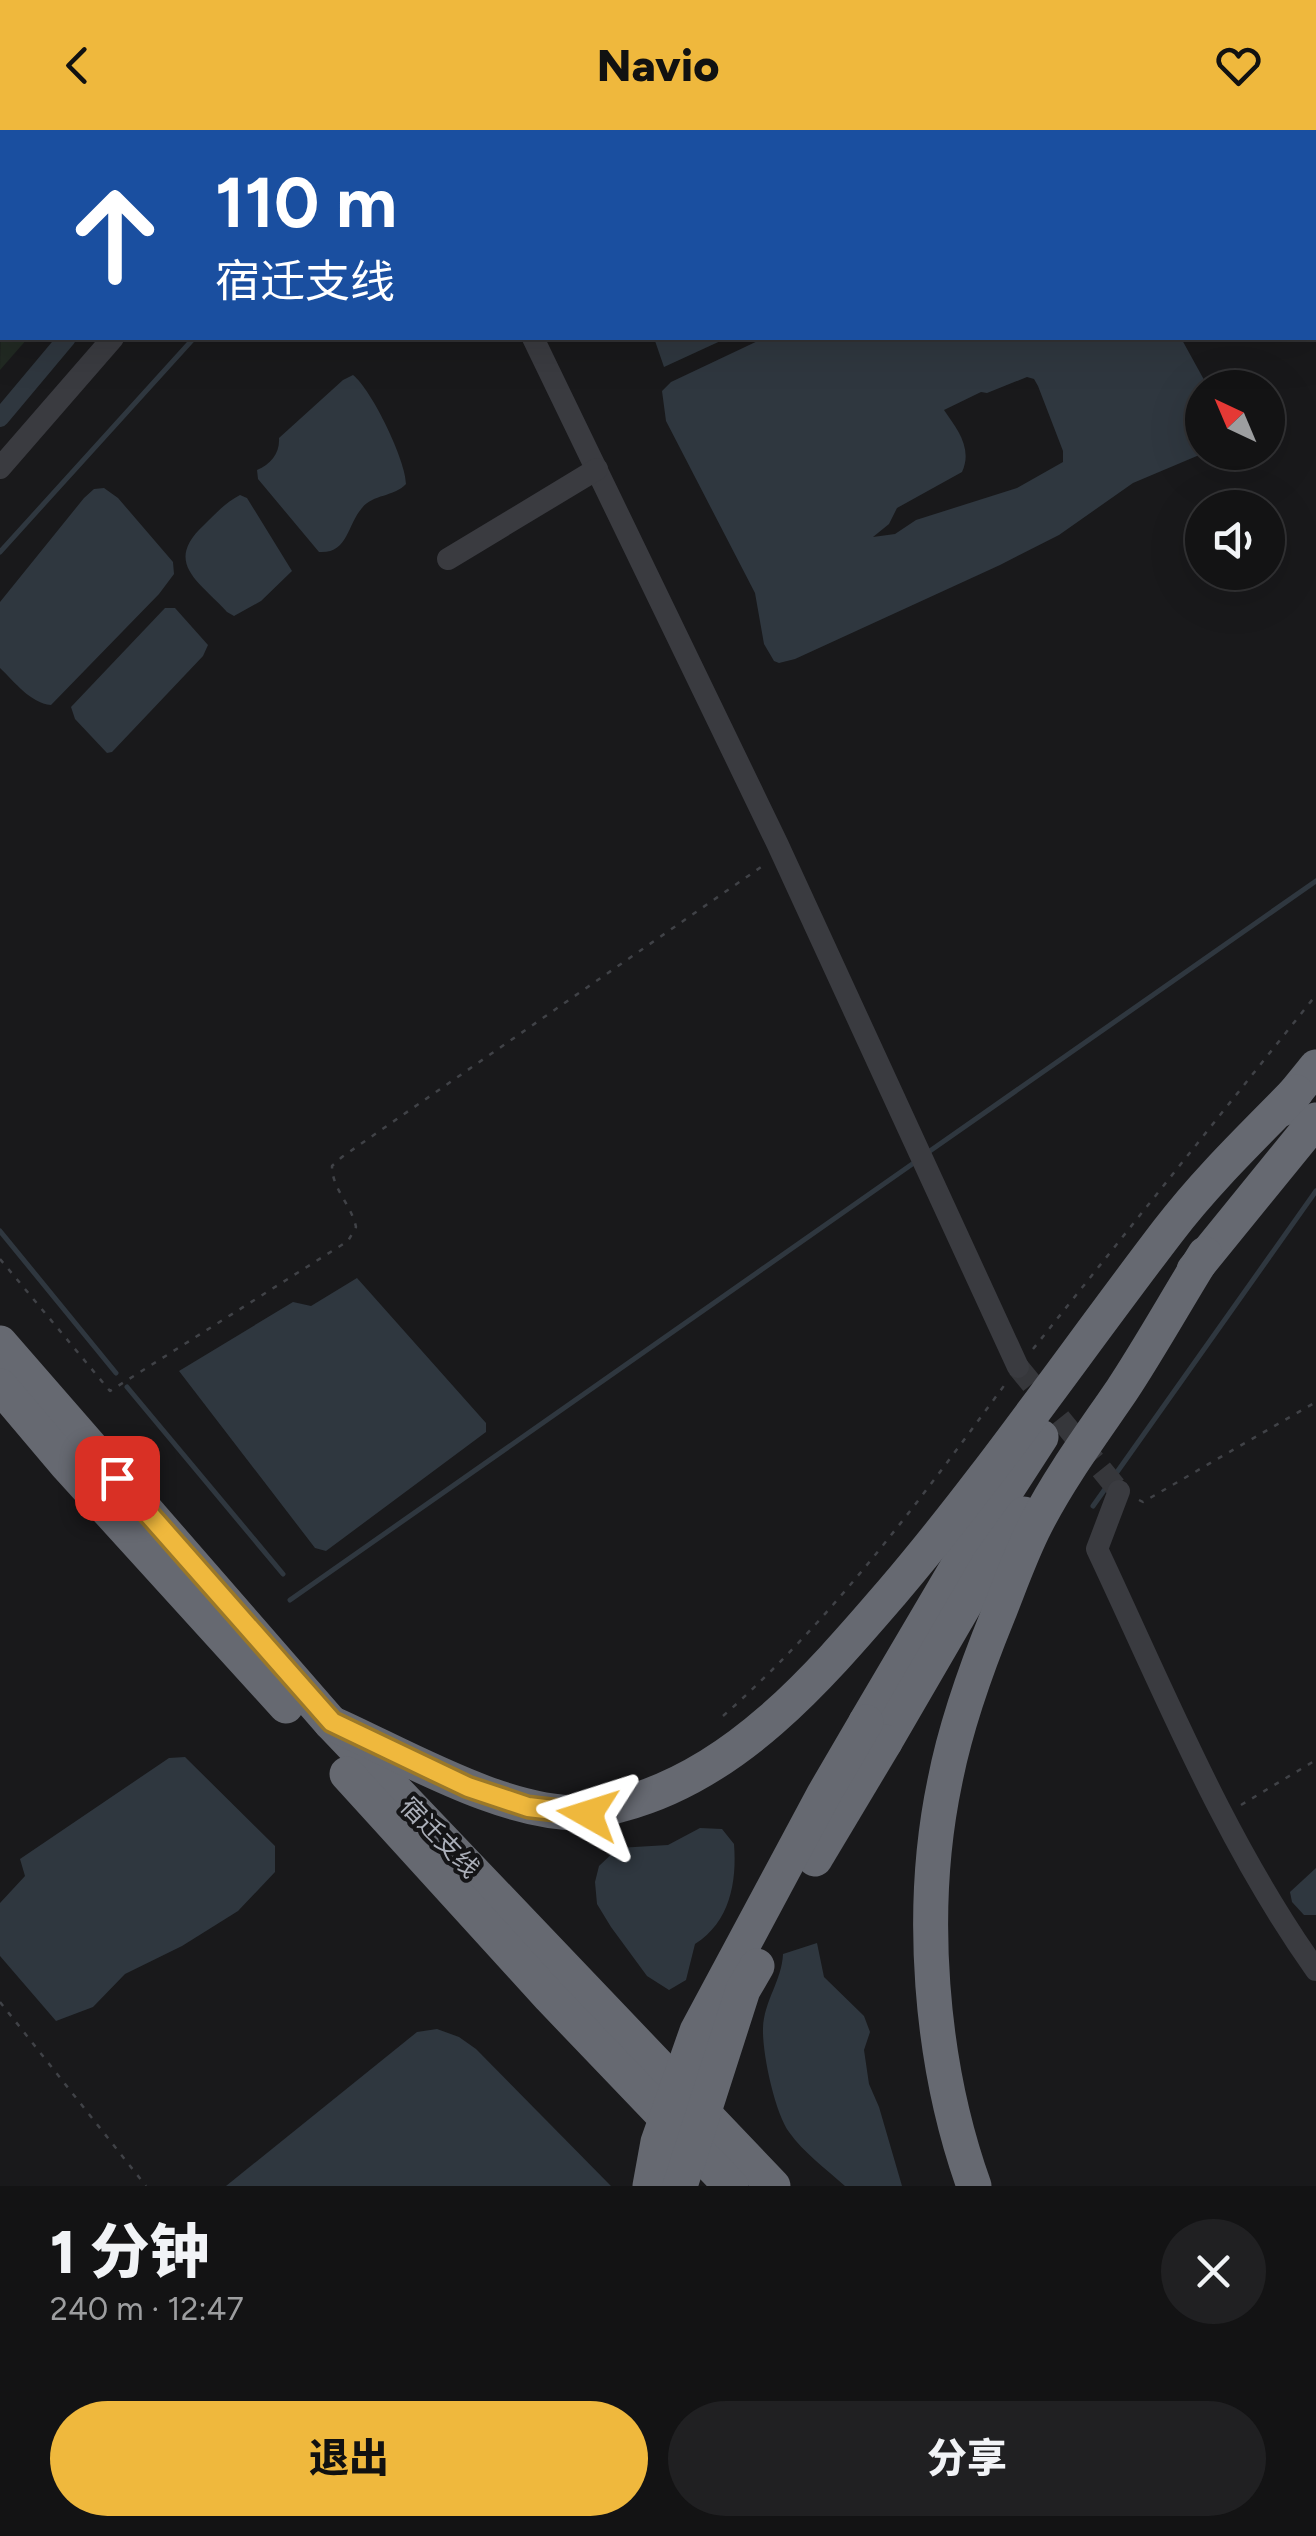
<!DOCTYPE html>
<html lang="zh">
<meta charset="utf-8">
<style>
body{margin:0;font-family:Figtree,"Noto Sans SC",sans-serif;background:#202022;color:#f1f3f6;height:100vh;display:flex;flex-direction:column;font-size:38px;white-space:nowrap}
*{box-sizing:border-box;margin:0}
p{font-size:32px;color:#9d9ea0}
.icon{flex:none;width:55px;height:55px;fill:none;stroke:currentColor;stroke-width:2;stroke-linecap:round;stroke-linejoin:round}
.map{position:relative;height:2056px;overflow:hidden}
.drawer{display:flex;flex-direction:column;background:#131314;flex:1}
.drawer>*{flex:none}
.hud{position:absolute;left:0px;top:0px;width:1318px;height:210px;box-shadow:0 10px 40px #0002,0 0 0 2px #323234;background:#1a4fa0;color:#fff;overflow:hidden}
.needle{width:65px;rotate:316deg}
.tools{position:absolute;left:1185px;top:240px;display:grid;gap:20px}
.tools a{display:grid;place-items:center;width:100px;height:100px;border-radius:50%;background:#131314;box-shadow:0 10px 40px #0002,0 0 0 2px #323234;font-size:50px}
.pin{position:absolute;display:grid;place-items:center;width:85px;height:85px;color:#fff;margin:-42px;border-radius:20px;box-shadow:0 5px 15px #0006}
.me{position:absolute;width:110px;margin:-55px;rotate:276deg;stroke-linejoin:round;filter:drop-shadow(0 0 8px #0008)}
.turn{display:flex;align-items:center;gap:35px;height:210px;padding:0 50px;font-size:45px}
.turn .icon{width:130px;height:130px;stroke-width:2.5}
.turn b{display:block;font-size:70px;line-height:85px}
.round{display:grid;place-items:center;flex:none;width:105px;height:105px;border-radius:52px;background:#202022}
.head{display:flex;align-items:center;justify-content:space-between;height:170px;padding:0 50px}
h1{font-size:60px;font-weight:800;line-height:75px}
.button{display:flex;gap:20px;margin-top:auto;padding:20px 50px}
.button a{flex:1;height:115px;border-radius:60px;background:#efb83d;color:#111;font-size:40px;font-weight:800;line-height:115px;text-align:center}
.button a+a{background:#202022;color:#f1f3f6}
header{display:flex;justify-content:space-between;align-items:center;height:130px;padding:0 50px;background:#efb83d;color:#111;font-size:45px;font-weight:800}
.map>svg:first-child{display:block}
.green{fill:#212922}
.water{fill:#2f373f;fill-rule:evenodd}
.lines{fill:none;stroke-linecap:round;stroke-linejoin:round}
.stream{stroke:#2f373f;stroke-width:5}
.canal{stroke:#2f373f;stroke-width:18}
.minor-tunnel{stroke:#36373b;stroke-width:22;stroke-dasharray:22 11;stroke-linecap:butt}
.path{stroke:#404247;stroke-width:2.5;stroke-dasharray:5 8;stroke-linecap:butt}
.minor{stroke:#3a3b40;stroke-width:22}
.highway{stroke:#666971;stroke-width:35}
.highway-bridge{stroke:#666971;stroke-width:35}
.route-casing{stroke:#9b7828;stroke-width:25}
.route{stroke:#efb83d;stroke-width:18}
.labels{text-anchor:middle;stroke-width:8;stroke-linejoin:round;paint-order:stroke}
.street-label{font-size:25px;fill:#acb0ba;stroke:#141416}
</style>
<header><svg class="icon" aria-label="back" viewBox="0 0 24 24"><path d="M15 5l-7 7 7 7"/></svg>Navio<svg class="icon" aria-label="heart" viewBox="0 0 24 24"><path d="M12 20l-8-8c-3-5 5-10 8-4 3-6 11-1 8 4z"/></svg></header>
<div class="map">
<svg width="1316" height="2056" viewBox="0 0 1316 2056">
<rect width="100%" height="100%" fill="#19191b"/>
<polygon class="green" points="2,85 2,208 28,208 0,240"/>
<g class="water">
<polygon points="0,0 72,0 2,2 0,88"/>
<polygon points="654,208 727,208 664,237"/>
<path d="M764,208H1181L1208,257L1202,258L1204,323L1133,353L1059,405L1000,435L795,529L779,533L774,531L764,514L755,463L666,291L662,261L671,252ZM1027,247L1034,249L1038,256L1063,321V332L1017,358L916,390L895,404L873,407L889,394L897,378L962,342C973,318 957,299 944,280L981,262L987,263Z"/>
<path d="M353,245C372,260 406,331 406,354C394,367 373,364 362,378C347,395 348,424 319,422L258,349L257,340C271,334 280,323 279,308L343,250Z"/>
<path d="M104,358L118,368L173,432L174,444L159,464L51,575C30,573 15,552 0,538V472L84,368L94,359Z"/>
<path d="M240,365L247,368L292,441L261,471L234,486L227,482C199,451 163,433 204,395C215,384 226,372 240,365Z"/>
<polygon points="165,478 175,478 208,515 203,526 112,622 107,623 75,589 71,577"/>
<polygon points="357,1148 486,1293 486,1302 326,1421 315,1418 179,1241 293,1172 311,1176"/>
<polygon points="185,1627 275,1716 275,1742 238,1781 182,1816 125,1844 93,1877 56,1891 0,1826 0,1773 25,1746 20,1729 169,1628"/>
<path d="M700,1698L722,1699L734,1714C737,1752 730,1792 695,1814L686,1850L669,1860L647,1846L611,1797L597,1774L595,1752L599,1736L618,1718L668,1715Z"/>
<polygon points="1316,1738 1316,1785 1304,1785 1292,1772 1290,1762"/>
<path d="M817,1813L824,1847L864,1886L870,1902L864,1920L869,1954L879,1977L902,2056H845C826,2039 804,2023 789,2002C775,1983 762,1923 763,1898C764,1871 782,1850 783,1824Z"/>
<polygon points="437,1899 459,1907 476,1919 611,2056 226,2056 417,1902"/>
</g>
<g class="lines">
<g class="stream">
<polyline points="361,2 363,0"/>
<polyline points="0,422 194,208"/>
<polyline points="927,1023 1316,751"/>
<polyline points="0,1101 116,1243"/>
<polyline points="127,1257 283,1444"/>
<polyline points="1093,1376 1316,1061"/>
<polyline points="290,1470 918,1030"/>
</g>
<g class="canal">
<polyline points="238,2 240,0"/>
<polyline points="0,288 67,208"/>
</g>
<polyline class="minor-tunnel" points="1018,1237 1119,1361"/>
<g class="path">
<path d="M0,1129L110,1261L348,1111L356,1097C351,1074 332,1059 332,1036L342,1027L764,735"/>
<polyline points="1033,1219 1316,865"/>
<polyline points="1139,1370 1143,1372 1316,1272"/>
<path d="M723,1586C833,1489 919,1371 1006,1253"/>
<polyline points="1241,1675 1316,1630"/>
<polyline points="0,1872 146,2056"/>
</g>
<g class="minor">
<polyline points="433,0 434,2"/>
<polyline points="850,0 851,2"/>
<polyline points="282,2 284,0"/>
<polyline points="533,208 777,713 1018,1237"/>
<polyline points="0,338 113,208"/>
<polyline points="448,429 597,339"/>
<path d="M1119,1361L1097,1419C1164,1561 1224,1711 1316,1840"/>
</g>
<g class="highway">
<polyline points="1282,979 1316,937"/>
<polyline points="1194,1140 1316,990"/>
<polyline points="0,1213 331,1593 773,2056"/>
<polyline points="0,1256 66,1334 286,1576"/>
<polyline points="866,1592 962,1429 1041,1307"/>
<path d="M331,1593C405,1626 505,1686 586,1683C598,1683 611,1677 623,1674C736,1644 818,1548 892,1462C990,1347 1076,1221 1168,1101C1206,1051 1252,1007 1296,962"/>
<polyline points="885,1612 989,1433 1024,1384"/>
<polyline points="347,1644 550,1867 731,2056"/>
<path d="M974,2056C930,1933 918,1779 945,1651C956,1594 976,1539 998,1485C1010,1455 1021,1423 1036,1394C1060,1347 1092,1304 1122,1260C1151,1216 1177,1169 1205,1124"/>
</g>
<g class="highway-bridge">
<polyline points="815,1729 885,1612"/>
<polyline points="650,2056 658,2012 697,1901 824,1664 866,1592"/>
<polyline points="680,2056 743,1860 757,1836"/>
</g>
</g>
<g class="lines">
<g class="route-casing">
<polyline id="route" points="117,1348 332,1592 468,1657 528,1677 588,1684"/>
</g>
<use href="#route" class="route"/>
</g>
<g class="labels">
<g class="street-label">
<text transform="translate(440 1707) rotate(46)" y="9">宿迁支线</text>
</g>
</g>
</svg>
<div class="tools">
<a><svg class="needle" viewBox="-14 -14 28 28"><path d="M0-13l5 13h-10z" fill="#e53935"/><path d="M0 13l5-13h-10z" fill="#9d9ea0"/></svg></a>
<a><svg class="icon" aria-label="sound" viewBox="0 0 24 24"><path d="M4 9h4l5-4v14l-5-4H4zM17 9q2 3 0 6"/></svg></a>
</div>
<div class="pin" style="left:117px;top:1348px;background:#d93025"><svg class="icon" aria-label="arrive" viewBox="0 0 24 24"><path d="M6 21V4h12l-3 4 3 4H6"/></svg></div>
<svg class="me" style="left:588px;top:1684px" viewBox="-20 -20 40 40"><path d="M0-17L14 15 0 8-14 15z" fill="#efb83d" stroke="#fff" stroke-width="4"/></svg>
<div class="hud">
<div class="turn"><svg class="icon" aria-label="ahead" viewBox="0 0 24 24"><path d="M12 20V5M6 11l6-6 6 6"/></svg><div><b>110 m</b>宿迁支线</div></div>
</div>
</div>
<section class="drawer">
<div class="head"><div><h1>1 分钟</h1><p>240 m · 12:47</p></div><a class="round"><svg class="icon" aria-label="close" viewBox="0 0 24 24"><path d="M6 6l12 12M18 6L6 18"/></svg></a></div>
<div class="button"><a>退出</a><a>分享</a></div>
</section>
